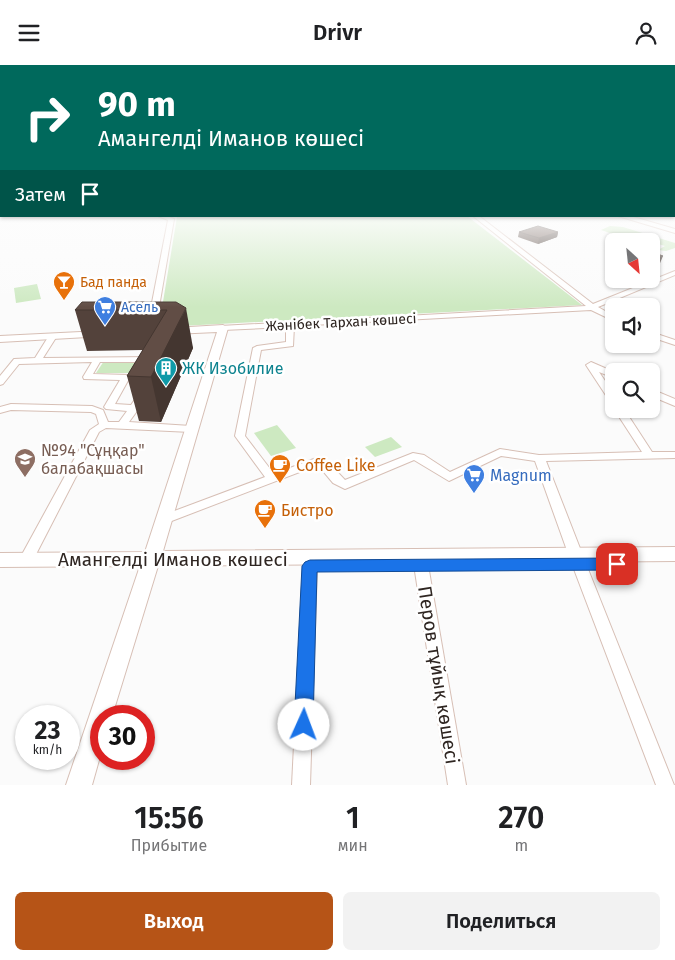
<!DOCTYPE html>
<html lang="ru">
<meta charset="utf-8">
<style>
body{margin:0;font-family:"Fira Sans",sans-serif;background:#f2f2f2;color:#202124;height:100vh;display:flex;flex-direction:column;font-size:19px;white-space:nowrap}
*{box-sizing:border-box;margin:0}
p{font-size:16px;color:#757577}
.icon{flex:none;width:28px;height:28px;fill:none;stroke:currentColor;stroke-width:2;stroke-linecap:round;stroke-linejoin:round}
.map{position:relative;height:720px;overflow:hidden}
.sheet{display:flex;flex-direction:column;background:#fff;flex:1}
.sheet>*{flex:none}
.guide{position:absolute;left:0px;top:0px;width:675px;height:152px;box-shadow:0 1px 4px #0004;background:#00695c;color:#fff;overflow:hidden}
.needle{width:32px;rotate:153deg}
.buttons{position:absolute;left:605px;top:168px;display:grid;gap:10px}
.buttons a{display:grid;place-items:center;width:55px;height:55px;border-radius:8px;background:#fff;box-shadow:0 1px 4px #0004;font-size:25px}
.speed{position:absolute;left:15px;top:640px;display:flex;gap:10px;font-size:25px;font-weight:700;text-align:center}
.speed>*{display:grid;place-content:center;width:65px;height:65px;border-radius:50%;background:#fff;box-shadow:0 1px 4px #0004;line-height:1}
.speed small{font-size:12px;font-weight:400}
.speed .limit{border:8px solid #d22;background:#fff;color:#111}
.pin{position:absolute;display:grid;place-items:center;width:42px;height:42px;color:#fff;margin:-21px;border-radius:10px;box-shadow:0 2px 8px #0006}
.me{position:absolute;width:55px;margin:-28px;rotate:2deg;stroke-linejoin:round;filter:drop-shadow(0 0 4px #0008)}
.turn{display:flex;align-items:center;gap:18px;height:105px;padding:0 15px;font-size:22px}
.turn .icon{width:65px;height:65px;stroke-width:2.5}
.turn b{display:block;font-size:35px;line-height:42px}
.then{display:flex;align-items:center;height:48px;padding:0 15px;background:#0003;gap:10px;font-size:19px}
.eta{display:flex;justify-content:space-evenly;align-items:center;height:85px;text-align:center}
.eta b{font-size:30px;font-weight:600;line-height:35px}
.primary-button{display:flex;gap:10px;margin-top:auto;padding:10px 15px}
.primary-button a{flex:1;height:58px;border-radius:8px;background:#b65417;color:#fff;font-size:20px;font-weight:600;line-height:58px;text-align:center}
.primary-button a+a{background:#f2f2f2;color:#202124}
header{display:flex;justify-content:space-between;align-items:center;height:65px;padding:0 15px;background:#fff;font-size:22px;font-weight:600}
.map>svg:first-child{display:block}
.green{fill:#cde9c1}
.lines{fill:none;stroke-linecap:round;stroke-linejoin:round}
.street-casing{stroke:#d7bfb5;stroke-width:2}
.secondary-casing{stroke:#d7bfb5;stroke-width:2}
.primary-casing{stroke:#dad8d7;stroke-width:3}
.street{fill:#fff;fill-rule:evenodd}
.secondary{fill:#fff;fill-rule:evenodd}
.primary{fill:#e9a680;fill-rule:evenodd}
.wall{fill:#53423b}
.shaded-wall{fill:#443630}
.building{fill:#614d45;stroke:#443630}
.route{fill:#1a73e8;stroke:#114b97}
.labels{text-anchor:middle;stroke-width:5;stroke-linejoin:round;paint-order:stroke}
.far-food-label{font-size:14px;fill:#c56008;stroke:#fff;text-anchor:start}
.far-shop-label{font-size:14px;fill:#366cbe;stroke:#fff;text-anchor:start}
.far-street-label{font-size:14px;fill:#2f2622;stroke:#fff}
.culture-label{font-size:16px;fill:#0d838f;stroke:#fff;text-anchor:start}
.education-label{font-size:16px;fill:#785e54;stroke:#fff;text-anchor:start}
.food-label{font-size:16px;fill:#c56008;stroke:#fff;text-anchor:start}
.shop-label{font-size:16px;fill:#366cbe;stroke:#fff;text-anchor:start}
.near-street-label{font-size:19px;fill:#2f2622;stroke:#fff}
</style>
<header><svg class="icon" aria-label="menu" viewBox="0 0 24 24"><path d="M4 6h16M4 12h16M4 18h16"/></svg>Drivr<svg class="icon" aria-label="person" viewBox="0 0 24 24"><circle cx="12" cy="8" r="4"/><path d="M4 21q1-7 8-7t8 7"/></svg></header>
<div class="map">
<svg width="675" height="720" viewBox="0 0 675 720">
<rect width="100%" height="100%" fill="#fbfbfb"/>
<g class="green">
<polygon points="189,151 467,151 582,240 162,262 159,261 177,152"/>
<polygon points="610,161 623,162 675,178 675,183 666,186 658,185 665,181 638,173 628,174 601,165"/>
<polygon points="37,219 41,234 16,238 14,223"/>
<polygon points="104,296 151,297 145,308 96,308"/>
<polygon points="277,360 296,383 271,391 254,368"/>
<polygon points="391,372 402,382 375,392 365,382"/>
</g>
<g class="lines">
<g class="street-casing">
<g id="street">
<polygon points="158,151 167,151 174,154 158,248 154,250 150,248 168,155"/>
<polygon points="473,151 479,151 593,239 675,206 675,210 598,242 614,251 614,256 591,245 294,261 293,281 261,285 245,371 274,409 319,392 327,396 345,415 413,388 424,390 450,407 500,384 539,390 642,387 614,344 624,344 652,387 675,387 675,393 546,396 583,491 581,494 584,495 586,499 674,720 656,720 572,499 574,496 571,495 569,491 535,396 501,391 449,416 414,395 345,424 333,418 318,400 169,457 165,458 161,457 159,454 161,451 265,412 235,371 253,283 257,281 286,277 286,262 223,265 219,263 220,261 586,241"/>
<polygon points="651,267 675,275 675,280 651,272"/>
<polygon points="50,269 53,269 57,271 43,293 154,292 155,294 151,297 100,297 93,309 129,310 130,312 115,339 131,340 138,330 144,330 146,332 140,341 141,343 137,346 129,357 191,361 196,364 191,367 106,363 99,367 31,499 26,500 21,499 19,495 90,365 99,359 96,349 91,347 11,345 0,348 0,342 11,339 92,341 103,345 108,357 119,357 127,346 106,344 104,342 120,315 84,314 83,312 92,297 19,299 3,319 0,320 0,311 14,294 35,293"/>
<polygon points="591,297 614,307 614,313 599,307 614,329 614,339 611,338 586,300"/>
<polygon points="651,324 675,334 675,341 651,331"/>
<polygon points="421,495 426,496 428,500 466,720 448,720 414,500 416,496"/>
<polygon points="310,496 315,497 317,501 310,720 292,720 303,501 305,497"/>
</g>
</g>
<g class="secondary-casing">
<g id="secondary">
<polygon points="618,151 630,151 675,164 675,168"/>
<polygon points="223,260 228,263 163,486 675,482 675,496 158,501 112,651 101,651 101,688 92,720 66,720 140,501 0,502 0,488 145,487 217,267 173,269 168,266 173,263"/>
<polygon points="101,266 106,269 105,271 0,277 0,271"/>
</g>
</g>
<g class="primary-casing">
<rect id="primary" x="0" y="141" width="1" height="4"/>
</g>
<use href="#street" class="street"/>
<use href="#secondary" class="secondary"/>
<use href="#primary" class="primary"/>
</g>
<g class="wall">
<polygon points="519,167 558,167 557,172 538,179 518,172"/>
<polygon points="176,237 193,283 161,357 139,356 127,311 143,285 87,286 75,245"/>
</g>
<g class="shaded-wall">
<polygon points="558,167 557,172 538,179 539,173"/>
<polygon points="658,185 655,193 663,191 658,203 651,205 651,187"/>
<polygon points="186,243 193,283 161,357 151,312"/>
</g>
<g class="building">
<polygon points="538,161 558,167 539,173 519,167"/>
<polygon points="651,183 658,185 651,187"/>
<polygon points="651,187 652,187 663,191 651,195"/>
<polygon points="82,237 176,237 186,243 151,312 127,311 167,245 75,245"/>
</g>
<linearGradient id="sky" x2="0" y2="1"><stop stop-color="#79bbe3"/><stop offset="0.58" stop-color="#fdfdfd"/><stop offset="1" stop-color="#fdfdfd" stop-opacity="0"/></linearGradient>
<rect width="675" height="242" fill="url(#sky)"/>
<polygon class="route" points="617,493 623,495 625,499 623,503 617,505 317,507 313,660 310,667 304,670 297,667 294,660 302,501 305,497 310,495"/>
<defs>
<g id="bar-pin" transform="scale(1.125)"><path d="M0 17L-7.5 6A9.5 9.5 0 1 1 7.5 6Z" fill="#e8710a" stroke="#fff"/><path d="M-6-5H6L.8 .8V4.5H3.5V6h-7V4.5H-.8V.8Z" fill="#fff"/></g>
<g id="supermarket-pin" transform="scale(1.125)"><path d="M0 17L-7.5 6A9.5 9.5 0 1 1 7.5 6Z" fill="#3f7fe0" stroke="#fff"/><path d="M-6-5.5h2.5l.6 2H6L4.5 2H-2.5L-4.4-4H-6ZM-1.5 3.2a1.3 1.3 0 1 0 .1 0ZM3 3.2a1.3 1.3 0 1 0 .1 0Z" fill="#fff"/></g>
<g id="building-pin" transform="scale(1.125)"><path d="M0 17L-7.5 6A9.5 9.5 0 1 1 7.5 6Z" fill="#0f9aa8" stroke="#fff"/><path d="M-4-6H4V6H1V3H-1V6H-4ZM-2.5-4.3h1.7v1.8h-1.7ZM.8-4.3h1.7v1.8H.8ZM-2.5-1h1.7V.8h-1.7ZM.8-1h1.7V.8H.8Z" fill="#fff"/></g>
<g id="school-pin" transform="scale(1.125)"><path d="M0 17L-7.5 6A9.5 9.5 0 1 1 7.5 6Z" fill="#8d6e63" stroke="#fff"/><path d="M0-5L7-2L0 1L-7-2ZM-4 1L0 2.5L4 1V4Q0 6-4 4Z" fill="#fff"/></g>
<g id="cafe-pin" transform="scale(1.125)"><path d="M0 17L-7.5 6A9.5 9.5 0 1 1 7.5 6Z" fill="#e8710a" stroke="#fff"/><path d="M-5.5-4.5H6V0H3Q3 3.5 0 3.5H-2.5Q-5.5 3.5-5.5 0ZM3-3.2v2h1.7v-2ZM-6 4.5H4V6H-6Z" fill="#fff"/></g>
</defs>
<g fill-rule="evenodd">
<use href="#bar-pin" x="64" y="217"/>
<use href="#supermarket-pin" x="105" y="242"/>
<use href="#building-pin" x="166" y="303"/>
<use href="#school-pin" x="25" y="394"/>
<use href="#cafe-pin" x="280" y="400"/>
<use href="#supermarket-pin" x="474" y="410"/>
<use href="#cafe-pin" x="265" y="445"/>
</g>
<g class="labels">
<g class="far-food-label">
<text x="80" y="222">Бад панда</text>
</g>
<g class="far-shop-label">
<text x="121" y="247">Асель</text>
</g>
<g class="far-street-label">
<text transform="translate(341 257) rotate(-3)" y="5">Жәнібек Тархан көшесі</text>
</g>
<g class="culture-label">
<text x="182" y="309">ЖК Изобилие</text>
</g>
<g class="education-label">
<text x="41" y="391">№94 "Сұңқар"<tspan x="41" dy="18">балабақшасы</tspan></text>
</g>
<g class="food-label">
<text x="296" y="406">Coffee Like</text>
<text x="281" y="451">Бистро</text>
</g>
<g class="shop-label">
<text x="490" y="416">Magnum</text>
</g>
<g class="near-street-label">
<text x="173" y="501">Амангелді Иманов көшесі</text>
<text transform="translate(439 610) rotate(81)" y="7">Перов тұйық көшесі</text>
</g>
</g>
</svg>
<div class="buttons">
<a><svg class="needle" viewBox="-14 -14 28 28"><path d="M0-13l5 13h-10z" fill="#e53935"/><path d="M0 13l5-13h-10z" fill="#757577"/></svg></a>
<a><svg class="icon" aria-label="sound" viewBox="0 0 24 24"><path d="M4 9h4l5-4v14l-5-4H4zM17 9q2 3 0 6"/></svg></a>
<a><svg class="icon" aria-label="search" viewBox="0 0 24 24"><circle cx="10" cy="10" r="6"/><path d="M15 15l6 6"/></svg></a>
</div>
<div class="speed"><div>23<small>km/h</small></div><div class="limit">30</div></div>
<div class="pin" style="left:617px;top:499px;background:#d93025"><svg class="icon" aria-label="arrive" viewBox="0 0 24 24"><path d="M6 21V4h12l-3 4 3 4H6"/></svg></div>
<svg class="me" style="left:304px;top:660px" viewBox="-20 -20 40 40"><circle r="19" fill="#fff"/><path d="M0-13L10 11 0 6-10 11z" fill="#1a73e8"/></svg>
<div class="guide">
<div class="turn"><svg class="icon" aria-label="right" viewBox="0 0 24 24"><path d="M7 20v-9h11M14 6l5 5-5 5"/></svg><div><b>90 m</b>Амангелді Иманов көшесі</div></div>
<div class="then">Затем<svg class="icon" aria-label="arrive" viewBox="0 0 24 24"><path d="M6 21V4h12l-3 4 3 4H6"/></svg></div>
</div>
</div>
<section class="sheet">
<div class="eta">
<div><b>15:56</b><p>Прибытие</p></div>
<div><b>1</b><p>мин</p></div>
<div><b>270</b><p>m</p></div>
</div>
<div class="primary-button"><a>Выход</a><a>Поделиться</a></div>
</section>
